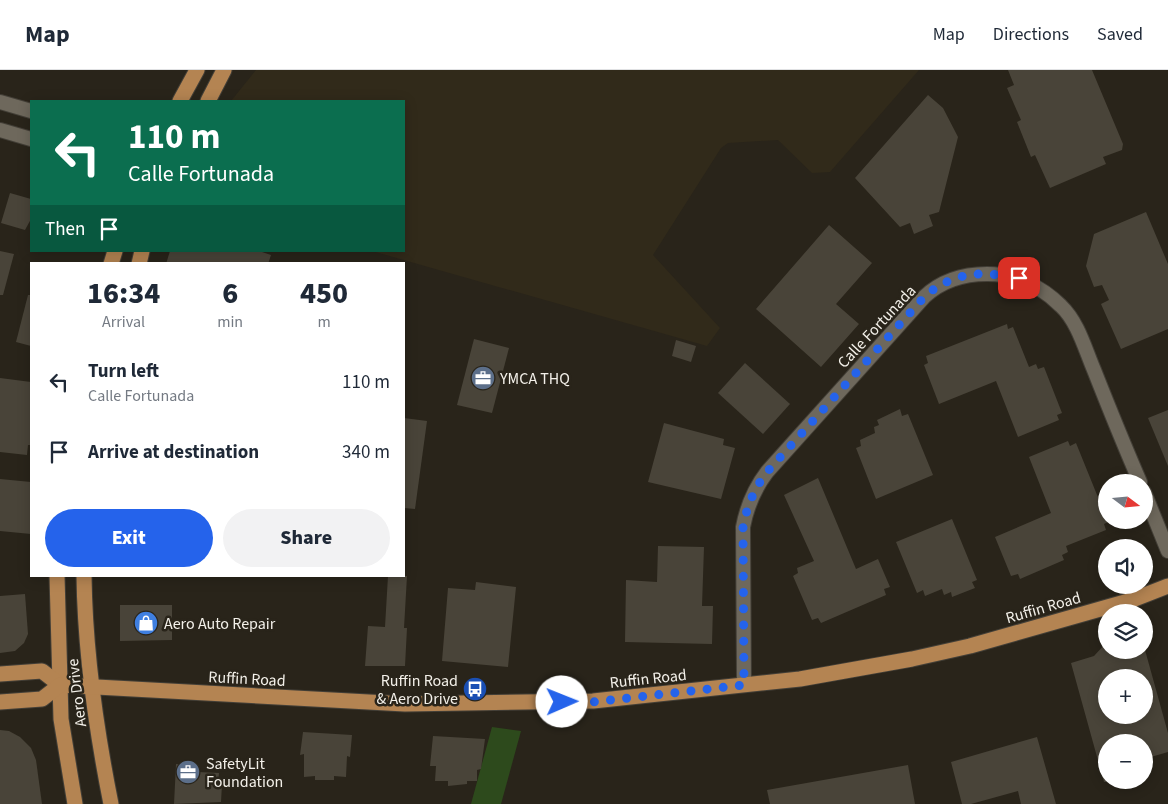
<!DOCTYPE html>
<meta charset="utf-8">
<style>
body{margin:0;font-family:"Source Sans 3",sans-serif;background:#f2f2f3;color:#1f2937;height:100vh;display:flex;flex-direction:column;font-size:19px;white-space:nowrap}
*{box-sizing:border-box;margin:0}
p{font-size:16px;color:#747a83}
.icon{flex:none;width:28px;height:28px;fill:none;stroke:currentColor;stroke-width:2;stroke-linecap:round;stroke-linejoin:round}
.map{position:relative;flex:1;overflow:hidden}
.side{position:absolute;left:30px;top:192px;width:375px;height:315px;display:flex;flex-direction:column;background:#fff;border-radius:0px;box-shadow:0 2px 12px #0003}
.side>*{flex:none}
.banner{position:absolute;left:30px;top:30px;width:375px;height:152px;border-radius:0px;box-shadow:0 2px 12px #0003;background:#0b6e4f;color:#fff;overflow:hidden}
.needle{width:32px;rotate:106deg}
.fabs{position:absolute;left:1098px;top:404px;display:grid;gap:10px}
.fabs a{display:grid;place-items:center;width:55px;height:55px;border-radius:50%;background:#fff;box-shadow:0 2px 12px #0003;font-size:25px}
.pin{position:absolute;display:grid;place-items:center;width:42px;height:42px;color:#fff;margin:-21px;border-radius:10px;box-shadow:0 2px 8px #0006}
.me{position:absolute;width:55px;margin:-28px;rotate:89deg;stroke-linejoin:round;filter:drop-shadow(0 0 4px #0008)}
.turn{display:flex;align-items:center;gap:18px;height:105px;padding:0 15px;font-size:22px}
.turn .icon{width:65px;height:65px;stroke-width:2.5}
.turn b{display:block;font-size:35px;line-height:42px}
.then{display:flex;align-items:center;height:48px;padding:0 15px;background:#0003;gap:10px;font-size:19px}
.eta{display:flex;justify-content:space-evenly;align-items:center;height:85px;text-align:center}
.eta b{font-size:30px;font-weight:800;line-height:35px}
.button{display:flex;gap:10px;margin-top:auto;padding:10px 15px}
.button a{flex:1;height:58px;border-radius:30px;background:#2563eb;color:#fff;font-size:20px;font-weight:800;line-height:58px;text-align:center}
.button a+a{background:#f2f2f3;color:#1f2937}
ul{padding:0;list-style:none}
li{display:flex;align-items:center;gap:15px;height:70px;padding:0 15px}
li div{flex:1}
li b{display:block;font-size:19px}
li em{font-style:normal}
header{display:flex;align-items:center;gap:30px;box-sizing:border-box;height:70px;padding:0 25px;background:#fff;border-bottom:1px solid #e0e1e3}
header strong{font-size:24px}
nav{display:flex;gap:28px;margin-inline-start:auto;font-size:18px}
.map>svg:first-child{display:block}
.built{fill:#312a1a}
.green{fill:#2d4a1c}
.building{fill:#494439;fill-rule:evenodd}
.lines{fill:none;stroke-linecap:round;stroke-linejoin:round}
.minor-casing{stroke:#433f37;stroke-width:16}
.major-casing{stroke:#433f37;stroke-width:17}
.minor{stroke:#6e685c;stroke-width:14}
.major{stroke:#b48452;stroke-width:15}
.route{stroke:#2563eb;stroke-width:9;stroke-dasharray:0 16.2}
.labels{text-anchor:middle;stroke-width:5;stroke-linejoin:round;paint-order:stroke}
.street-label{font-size:16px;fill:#f3f0e9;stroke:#29241a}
.poi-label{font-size:16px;fill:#f3f0e9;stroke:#29241a;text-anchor:start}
</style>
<header>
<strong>Map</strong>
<nav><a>Map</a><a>Directions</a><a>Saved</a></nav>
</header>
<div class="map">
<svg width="1168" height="734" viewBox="0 0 1168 734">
<rect width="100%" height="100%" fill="#29241a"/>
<polygon class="built" points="256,0 919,0 830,102 812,103 778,70 728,73 721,78 653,185 720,258 707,276 372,181 404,181 404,31 231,31"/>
<polygon class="green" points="492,657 521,661 501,734 471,734"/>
<g class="building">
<polygon points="1008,0 1092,0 1123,74 1122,80 1103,87 1106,94 1050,118 1035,85 1031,87 1017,52 1021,50 1007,18 1014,15"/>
<polygon points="928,25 943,38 958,67 939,142 929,145 933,156 914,164 910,153 900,157 855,108"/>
<polygon points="10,123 31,129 31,149 25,160 1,153"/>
<polygon points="1146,142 1168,194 1168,259 1121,279 1101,234 1109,230 1102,215 1094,217 1086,196 1094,164"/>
<polygon points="829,155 872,193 836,234 859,254 821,297 756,239"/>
<polygon points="0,181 14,184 3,225 0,225"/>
<polygon points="170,181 259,181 271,185 268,194 166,194"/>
<polygon points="28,225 31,225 31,276 16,272"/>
<polygon points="1007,254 1008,259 1013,257 1029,297 1036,294 1038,299 1044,297 1062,343 1057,345 1059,350 1018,367 996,311 939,334 924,295 928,293 926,286"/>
<polygon points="474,269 509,278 492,343 457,335"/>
<polygon points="676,270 696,276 691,292 672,286"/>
<polygon points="745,293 790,334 763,364 718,323"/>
<polygon points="0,308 31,312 31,375 28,375 27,385 0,382"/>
<polygon points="900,339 902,346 908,344 933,405 876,429 856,378 861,376 860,370 875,363 874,357 879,355 877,350"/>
<polygon points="1168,340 1168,396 1148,348"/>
<polygon points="404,348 427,351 415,439 404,438"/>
<polygon points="664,353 724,369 723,375 735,378 721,429 648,412"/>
<polygon points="1068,371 1070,376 1076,373 1108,452 1104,454 1106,460 1066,476 1068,482 1062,485 1064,490 1020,509 1018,504 1011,506 995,467 1051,443 1029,387"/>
<polygon points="818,408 856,499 878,489 890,517 884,519 886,525 821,553 818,548 812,550 793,506 798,503 797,498 814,491 784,425"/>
<polygon points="0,409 31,412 31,464 0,461"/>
<polygon points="952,449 977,510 972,512 975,518 952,527 951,522 944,525 942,519 925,526 923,520 917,523 896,472"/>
<polygon points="658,476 704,477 702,536 713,536 712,574 625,572 626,510 657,512"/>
<polygon points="388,506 407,506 404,558 407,558 405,596 365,596 368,556 385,557"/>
<polygon points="476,512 516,517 508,597 442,591 448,518 475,520"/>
<polygon points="25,524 28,564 24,573 15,581 0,583 0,526"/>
<polygon points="120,535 172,535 172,570 120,571"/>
<path d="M1106,573V580H1145L1168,663V682L1144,689V672H1106V712H1104L1071,593L1094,586ZM1106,608H1144V645H1106Z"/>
<polygon points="0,660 9,661 20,667 31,678 36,690 42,734 0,734"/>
<polygon points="303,662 352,665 350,687 347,686 346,707 334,706 334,710 315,710 315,706 304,707 304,684 300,685"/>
<polygon points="433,666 485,669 481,699 477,700 477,711 467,711 467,714 448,716 448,711 435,711 436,696 430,696"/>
<polygon points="1037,667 1056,734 1021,734 1018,721 971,734 962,734 951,692"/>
<polygon points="176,694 199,696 198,702 219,703 218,714 222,714 221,732 174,734"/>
<polygon points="908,695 915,734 770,734 767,720"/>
</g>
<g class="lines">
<g class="minor-casing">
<g id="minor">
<polyline points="0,32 31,41"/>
<polyline points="0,60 31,69"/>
<polyline points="1144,422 1168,481"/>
<path d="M744,615L743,457C747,436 754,419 767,402L924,227C941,211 964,204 987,204C1015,204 1041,216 1061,236C1078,252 1085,279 1094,300C1109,338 1124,375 1140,412"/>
</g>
</g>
<g class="major-casing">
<g id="major">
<polyline points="180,31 197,0"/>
<polyline points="208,31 224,0"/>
<polyline points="111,194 115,181"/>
<polyline points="139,194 142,181"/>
<polyline points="57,506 61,649 75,734"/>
<path d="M84,506C85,582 96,659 111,734"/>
<polyline points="0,604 42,601 60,615"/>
<polyline points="60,615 405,634 593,631 800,609 912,589 970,576 1132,530 1168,516"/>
<polyline points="0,632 42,629 60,615"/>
</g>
</g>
<use href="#minor" class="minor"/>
<use href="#major" class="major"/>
</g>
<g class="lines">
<path class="route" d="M562,632H593L744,615L743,457C747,436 754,419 767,402L926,225C957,201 981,201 1019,208"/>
</g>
<defs>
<g id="office-disc" transform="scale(1.25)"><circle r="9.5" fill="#5c6f8a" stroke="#29241a"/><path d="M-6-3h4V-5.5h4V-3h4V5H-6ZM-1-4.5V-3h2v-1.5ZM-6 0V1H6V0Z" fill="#fff"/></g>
<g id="shop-disc" transform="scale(1.25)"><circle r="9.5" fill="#3f7fe0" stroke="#29241a"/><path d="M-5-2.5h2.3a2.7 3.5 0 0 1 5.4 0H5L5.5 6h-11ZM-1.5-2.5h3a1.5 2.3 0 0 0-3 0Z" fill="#fff"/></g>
<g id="bus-disc" transform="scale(1.25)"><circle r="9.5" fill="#1a4fb4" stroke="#29241a"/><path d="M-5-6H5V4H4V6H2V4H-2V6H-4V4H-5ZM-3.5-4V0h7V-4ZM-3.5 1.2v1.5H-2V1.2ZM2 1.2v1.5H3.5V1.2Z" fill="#fff"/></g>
</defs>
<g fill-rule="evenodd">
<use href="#office-disc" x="483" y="308"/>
<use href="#shop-disc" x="146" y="553"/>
<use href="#bus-disc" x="475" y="619"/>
<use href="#office-disc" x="188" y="702"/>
</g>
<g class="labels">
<g class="street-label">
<text transform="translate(876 256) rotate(-47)" y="6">Calle Fortunada</text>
<text transform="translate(1043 537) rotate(-16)" y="6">Ruffin Road</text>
<text transform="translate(247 608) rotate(3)" y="6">Ruffin Road</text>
<text transform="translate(648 608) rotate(-6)" y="6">Ruffin Road</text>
<text transform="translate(76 623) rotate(-97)" y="6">Aero Drive</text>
</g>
<g class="poi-label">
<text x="500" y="314">YMCA THQ</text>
<text x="164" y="559">Aero Auto Repair</text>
<text x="458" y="616" text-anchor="end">Ruffin Road<tspan x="458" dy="18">&amp; Aero Drive</tspan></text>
<text x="206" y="699">SafetyLit<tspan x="206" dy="18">Foundation</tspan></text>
</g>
</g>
</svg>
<div class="fabs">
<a><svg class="needle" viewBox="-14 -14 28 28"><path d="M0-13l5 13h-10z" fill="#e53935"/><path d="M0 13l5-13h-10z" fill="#747a83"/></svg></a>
<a><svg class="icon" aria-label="sound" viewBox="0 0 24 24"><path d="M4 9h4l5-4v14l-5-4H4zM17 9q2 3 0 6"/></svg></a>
<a><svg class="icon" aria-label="layers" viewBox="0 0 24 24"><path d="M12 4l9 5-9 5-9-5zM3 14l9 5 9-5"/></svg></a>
<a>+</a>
<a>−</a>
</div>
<div class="pin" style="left:1019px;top:208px;background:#d93025"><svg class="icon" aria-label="arrive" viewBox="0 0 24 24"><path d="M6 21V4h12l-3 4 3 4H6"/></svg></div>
<svg class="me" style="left:562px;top:632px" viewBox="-20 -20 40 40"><circle r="19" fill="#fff"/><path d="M0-13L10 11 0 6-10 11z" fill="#2563eb"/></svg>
<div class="banner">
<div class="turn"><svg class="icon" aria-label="left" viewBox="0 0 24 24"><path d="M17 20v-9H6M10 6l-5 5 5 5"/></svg><div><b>110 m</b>Calle Fortunada</div></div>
<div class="then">Then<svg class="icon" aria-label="arrive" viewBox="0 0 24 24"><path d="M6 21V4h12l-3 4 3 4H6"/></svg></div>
</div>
<section class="side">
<div class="eta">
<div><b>16:34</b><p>Arrival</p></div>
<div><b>6</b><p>min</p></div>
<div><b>450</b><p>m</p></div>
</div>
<ul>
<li><svg class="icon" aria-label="left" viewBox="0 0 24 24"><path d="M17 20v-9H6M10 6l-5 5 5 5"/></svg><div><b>Turn left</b><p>Calle Fortunada</p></div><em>110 m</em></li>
<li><svg class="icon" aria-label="arrive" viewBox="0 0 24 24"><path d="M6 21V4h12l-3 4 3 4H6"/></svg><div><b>Arrive at destination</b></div><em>340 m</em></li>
</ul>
<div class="button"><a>Exit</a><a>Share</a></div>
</section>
</div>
